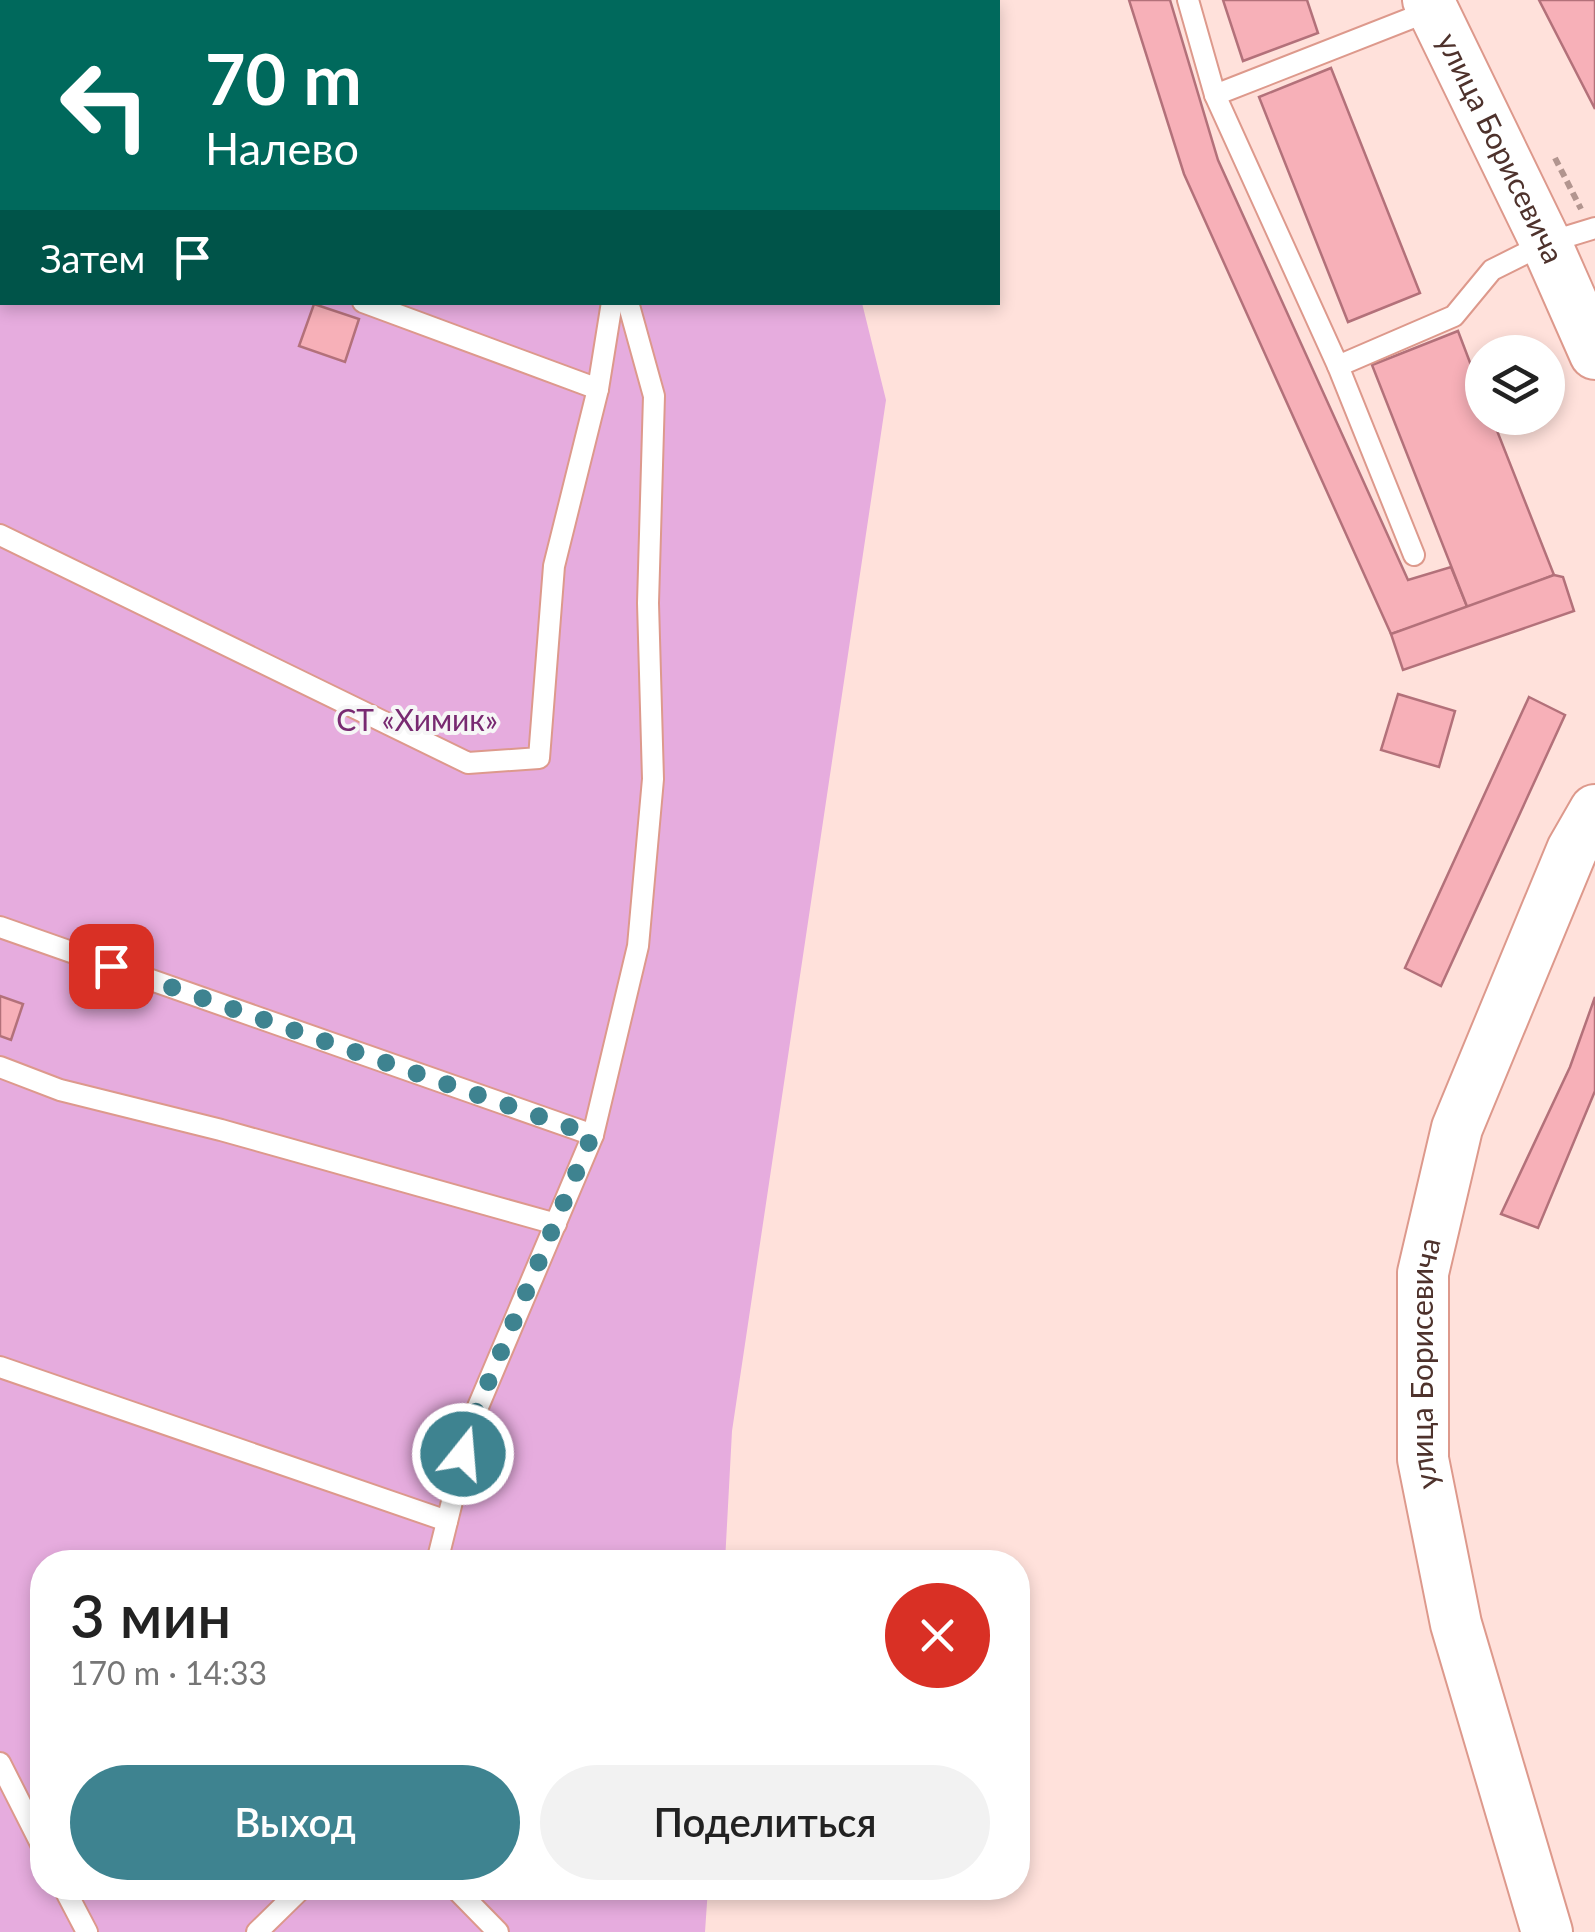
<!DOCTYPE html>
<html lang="ru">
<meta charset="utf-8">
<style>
body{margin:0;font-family:Lato,sans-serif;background:#f2f2f2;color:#222;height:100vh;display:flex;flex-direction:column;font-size:38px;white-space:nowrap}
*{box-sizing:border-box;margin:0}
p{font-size:32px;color:#767676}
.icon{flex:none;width:55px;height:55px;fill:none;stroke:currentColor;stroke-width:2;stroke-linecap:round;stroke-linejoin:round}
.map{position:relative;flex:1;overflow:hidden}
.sheet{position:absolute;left:30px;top:1550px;width:1000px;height:350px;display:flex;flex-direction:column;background:#fff;border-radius:40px;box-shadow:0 5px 15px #0003}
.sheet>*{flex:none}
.banner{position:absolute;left:0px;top:0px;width:1000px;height:305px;box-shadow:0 5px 15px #0003;background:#00695c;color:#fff;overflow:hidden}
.buttons{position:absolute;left:1465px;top:335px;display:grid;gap:20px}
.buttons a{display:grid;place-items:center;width:100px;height:100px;border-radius:50%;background:#fff;box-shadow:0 5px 15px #0003;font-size:50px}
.pin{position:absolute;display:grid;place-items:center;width:85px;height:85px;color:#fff;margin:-42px;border-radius:20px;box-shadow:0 5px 15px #0006}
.me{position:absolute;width:110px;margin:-55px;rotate:17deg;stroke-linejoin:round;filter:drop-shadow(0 0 8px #0008)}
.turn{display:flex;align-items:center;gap:35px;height:210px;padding:0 40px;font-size:45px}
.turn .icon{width:130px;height:130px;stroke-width:2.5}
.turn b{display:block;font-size:70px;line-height:85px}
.then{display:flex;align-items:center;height:95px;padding:0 40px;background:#0003;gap:20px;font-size:38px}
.round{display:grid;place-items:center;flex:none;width:105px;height:105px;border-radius:52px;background:#f2f2f2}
.overview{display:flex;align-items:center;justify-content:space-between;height:170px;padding:0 40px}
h1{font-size:60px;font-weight:600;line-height:75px}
.cta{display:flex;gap:20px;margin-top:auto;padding:20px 40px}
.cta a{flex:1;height:115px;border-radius:60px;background:#3e8390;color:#fff;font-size:40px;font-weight:600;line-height:115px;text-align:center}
.cta a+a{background:#f2f2f2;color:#222}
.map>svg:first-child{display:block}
.green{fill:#e6acde}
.building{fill:#f7b0b8;stroke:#b3717a;stroke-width:2.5}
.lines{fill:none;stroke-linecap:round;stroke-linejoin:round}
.service-casing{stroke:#dd998c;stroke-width:24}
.tertiary-casing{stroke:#dd998c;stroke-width:54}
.path{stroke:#b2958f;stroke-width:6;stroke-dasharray:8 5;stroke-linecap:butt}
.service{stroke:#fff;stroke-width:20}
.tertiary{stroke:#fff;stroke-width:50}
.route{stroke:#3e8390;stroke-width:18;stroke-dasharray:0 32.4}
.labels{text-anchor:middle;stroke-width:8;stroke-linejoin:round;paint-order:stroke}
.street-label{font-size:30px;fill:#4e322c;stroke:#f6f6f6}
.park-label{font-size:30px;fill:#782a71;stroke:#f6f6f6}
</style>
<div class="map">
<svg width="1595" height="1932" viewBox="0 0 1595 1932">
<rect width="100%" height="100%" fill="#ffe1db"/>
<polygon class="green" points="0,0 788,0 789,2 2,2 2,302 862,303 886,400 732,1431 725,1562 42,1562 42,1888 708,1888 705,1932 0,1932"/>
<g class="building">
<polygon points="1129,0 1170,0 1218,160 1408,580 1451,567 1468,609 1391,634 1184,174"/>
<polygon points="1223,0 1307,0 1318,33 1243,61"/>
<polygon points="1539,0 1595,0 1595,109"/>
<polygon points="1331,68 1420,293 1348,322 1259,97"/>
<polygon points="314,304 359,319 345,362 299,346"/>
<polygon points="1458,331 1482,394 1482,418 1492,418 1554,575 1468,609 1372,365"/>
<polygon points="1554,575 1563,577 1574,611 1403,670 1391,634"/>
<polygon points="1398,694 1455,711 1439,767 1381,750"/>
<polygon points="1529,697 1565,715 1441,986 1405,968"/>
<polygon points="0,996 23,1004 11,1040 0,1036"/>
<polygon points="1595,997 1595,1091 1538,1228 1501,1214 1570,1067"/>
</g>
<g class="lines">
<g class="service-casing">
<g id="service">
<polyline points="543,0 548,2"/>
<polyline points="567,0 567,2"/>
<polyline points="1188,0 1215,95 1338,366 1454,316 1492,270 1546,243 1595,228"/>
<polyline points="1215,95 1432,10"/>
<polyline points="0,144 2,145"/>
<polyline points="363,302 598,389 612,302"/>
<polyline points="1338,366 1414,555"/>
<polyline points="0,535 468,763 539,758 554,566 598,389"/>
<polyline points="0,927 593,1135"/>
<polyline points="0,1067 60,1090 221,1130 556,1224"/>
<polyline points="0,1367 447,1521"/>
<polyline points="437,1562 472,1421 593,1135 638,946 653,779 648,603 654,396 628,302"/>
<polyline points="0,1763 42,1846"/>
<polyline points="64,1888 87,1932"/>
<polyline points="455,1888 498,1932"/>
<polyline points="257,1932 302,1888"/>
</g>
</g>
<g class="tertiary-casing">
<g id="tertiary">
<path id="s1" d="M1428,0L1546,243L1595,354"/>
<path id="s2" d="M1547,1932L1456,1624L1423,1459V1273L1457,1128L1572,850L1595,810"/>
</g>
</g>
<polyline class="path" points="1555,158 1581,209"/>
<use href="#service" class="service"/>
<use href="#tertiary" class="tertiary"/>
</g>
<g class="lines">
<polyline class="route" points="111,966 592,1135 472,1421 463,1454"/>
</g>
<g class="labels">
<g class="street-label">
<text dy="10" stroke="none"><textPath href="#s1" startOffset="165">улица Борисевича</textPath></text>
<text dy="10" stroke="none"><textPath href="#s2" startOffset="585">улица Борисевича</textPath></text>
</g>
<g class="park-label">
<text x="417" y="731">СТ «Химик»</text>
</g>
</g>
</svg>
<div class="buttons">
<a><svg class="icon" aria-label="layers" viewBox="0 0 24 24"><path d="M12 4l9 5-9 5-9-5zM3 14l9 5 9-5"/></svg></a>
</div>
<div class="pin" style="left:111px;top:966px;background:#d93025"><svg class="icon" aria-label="arrive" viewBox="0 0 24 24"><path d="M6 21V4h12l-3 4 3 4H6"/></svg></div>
<svg class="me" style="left:463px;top:1454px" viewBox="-20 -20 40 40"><circle r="17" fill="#3e8390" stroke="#fff" stroke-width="3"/><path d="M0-11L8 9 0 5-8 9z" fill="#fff"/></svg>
<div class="banner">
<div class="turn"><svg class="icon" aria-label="left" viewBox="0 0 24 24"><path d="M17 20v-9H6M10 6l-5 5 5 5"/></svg><div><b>70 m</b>Налево</div></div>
<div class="then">Затем<svg class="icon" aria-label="arrive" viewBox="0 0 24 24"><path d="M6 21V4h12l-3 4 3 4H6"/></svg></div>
</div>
<section class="sheet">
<div class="overview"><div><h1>3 мин</h1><p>170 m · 14:33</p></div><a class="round" style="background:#d93025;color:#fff"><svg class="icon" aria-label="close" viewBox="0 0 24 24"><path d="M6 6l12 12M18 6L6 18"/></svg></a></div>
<div class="cta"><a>Выход</a><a>Поделиться</a></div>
</section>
</div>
